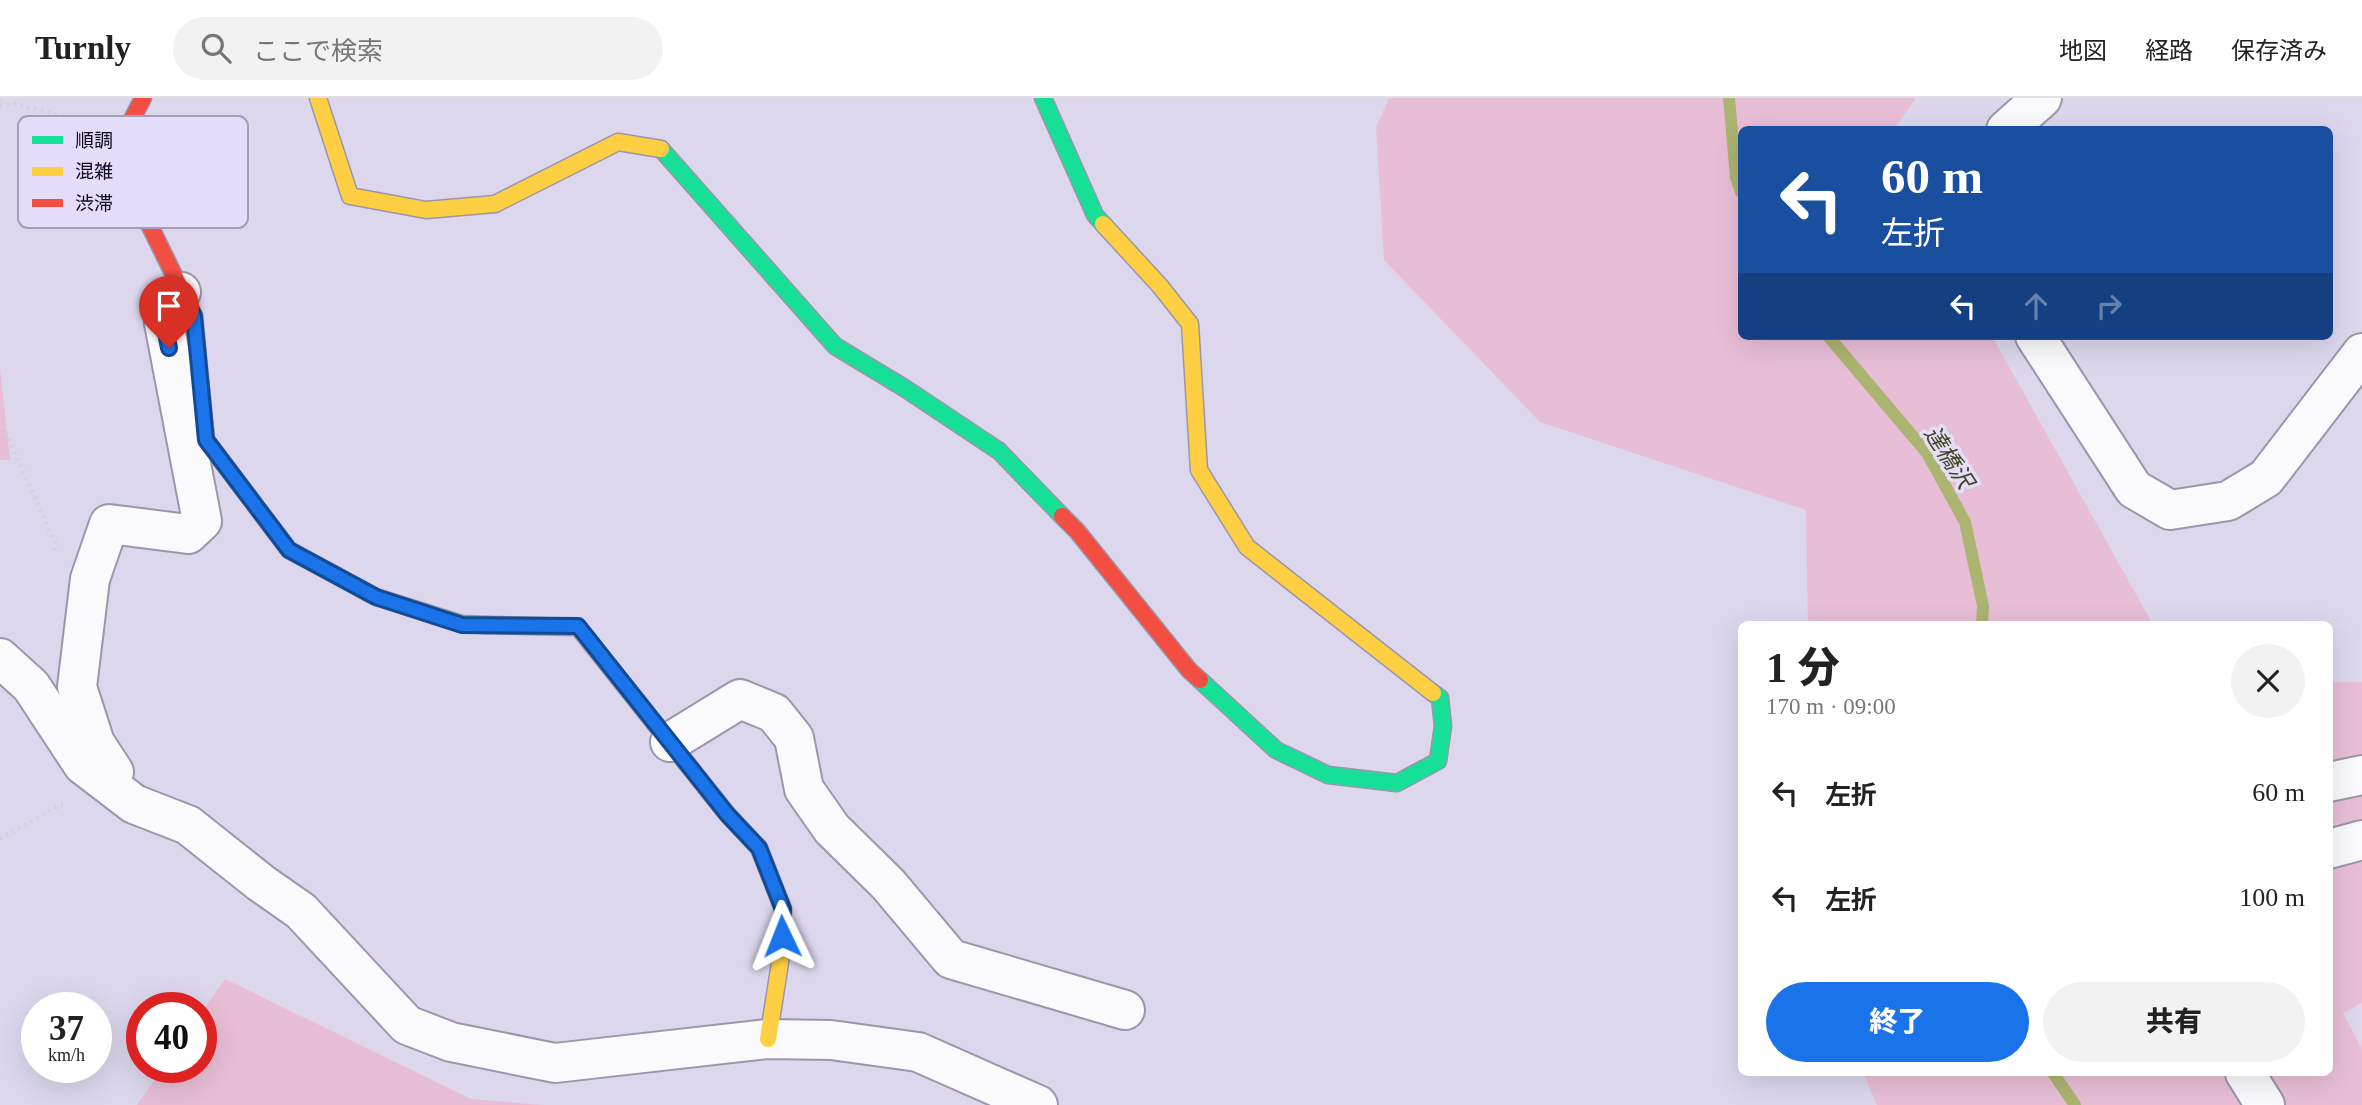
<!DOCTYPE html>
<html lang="ja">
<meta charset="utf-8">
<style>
body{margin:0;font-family:"Times New Roman","Noto Sans JP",serif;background:#f2f2f2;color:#222;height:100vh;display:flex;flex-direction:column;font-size:26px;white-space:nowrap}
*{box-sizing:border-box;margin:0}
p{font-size:23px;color:#767676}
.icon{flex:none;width:38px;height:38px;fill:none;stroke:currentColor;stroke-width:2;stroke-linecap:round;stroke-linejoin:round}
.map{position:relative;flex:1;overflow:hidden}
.details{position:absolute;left:1738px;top:523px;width:595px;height:455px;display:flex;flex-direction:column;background:#fff;border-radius:10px;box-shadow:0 7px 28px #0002}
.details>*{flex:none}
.top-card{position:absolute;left:1738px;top:28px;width:595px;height:214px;border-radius:10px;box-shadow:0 7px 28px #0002;background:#1a4fa0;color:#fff;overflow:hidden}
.speed{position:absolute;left:21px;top:894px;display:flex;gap:14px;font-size:35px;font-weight:700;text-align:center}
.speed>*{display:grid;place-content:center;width:91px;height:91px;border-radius:50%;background:#fff;box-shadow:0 7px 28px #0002;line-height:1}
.speed small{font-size:18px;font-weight:400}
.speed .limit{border:10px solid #d22;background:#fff;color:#111}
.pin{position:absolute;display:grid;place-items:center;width:60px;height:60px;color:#fff;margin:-72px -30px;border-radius:50% 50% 50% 0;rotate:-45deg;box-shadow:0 0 7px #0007}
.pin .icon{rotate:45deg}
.me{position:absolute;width:77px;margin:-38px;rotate:358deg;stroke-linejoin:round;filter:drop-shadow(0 0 5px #0008)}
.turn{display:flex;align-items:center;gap:24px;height:147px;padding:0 28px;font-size:32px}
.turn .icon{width:91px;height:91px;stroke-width:2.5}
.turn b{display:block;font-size:49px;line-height:60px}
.lanes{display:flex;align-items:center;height:66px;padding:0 28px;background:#0003;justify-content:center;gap:35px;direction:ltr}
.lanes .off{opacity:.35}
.round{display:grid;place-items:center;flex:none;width:74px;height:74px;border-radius:37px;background:#f2f2f2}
.headline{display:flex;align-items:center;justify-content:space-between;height:119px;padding:0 28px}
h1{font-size:42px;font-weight:800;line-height:52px}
.primary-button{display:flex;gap:14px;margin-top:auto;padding:14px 28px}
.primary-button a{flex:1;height:80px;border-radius:42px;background:#1a73e8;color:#fff;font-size:28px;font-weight:800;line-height:80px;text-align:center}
.primary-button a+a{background:#f2f2f2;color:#222}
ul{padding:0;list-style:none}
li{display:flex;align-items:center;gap:21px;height:105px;padding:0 28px}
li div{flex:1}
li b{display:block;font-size:26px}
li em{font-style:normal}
header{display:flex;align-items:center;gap:42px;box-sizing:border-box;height:98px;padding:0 35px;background:#fff;border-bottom:2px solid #e0e0e0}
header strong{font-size:33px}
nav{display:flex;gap:38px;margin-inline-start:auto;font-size:24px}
.search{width:490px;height:63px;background:#f2f2f2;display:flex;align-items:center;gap:18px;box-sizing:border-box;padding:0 24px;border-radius:38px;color:#767676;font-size:26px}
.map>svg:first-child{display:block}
.green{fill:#e8bed6}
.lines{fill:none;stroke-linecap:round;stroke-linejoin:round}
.stream{stroke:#acb471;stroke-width:12}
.street-casing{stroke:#9b96aa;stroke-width:42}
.fast-casing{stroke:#9b96aa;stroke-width:19}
.slow-casing{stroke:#9b96aa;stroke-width:19}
.jam-casing{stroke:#9b96aa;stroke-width:19}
.path{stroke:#d3d0d8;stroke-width:4.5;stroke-dasharray:2 5;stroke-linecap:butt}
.street{stroke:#faf9fc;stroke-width:38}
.fast{stroke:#16e098;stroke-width:16}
.slow{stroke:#ffcf43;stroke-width:16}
.jam{stroke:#f24e42;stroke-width:16}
.route-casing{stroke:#114b97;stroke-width:18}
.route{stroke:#1a73e8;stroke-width:12}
.labels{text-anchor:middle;stroke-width:7;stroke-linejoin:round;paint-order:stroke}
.water-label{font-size:23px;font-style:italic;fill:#40461c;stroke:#e4ddf9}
.key{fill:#e4ddf9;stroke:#a49db7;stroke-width:2}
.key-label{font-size:19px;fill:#0f081e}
</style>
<header>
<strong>Turnly</strong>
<div class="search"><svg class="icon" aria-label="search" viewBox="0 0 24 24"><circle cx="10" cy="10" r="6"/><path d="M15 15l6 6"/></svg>ここで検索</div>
<nav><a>地図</a><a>経路</a><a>保存済み</a></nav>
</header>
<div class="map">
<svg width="2362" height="1007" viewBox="0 0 2362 1007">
<rect width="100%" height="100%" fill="#dcd7ed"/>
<g class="green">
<polygon points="1389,0 1916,0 1894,31 1741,32 1741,238 1992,238 2152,525 2156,527 1808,527 1806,412 1540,324 1384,162 1376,29"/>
<polygon points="0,270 10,362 0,362"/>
<polygon points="2329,584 2362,584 2362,905 2343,915 2362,951 2362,1007 1877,1007 1863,975 2329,975"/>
<polygon points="225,881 471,1001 541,1007 137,1007 163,970 201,970 201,915"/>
</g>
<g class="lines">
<g class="stream">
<polyline points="1729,0 1736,79 1741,94"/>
<polyline points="1828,238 1927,355 1965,424 1983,508 1982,527"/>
<polyline points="2053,975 2075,1007"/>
</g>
<g class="street-casing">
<g id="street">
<polyline points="2006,32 2042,0"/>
<polyline points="2035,238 2134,391 2170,412 2228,403 2266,380 2362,255"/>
<polyline points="0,560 31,588 83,667 134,706 188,727 261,785 301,813 407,927 451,944 555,965 768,941 831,942 918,954 1038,1007"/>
<polyline points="670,644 740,601 774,615 794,640 804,691 832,731 888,786 951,861 1125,912"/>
<polyline points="114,674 95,645 77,589 90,481 109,426 188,436 202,423 164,225 181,194"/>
<polyline points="2329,684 2362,677"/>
<polyline points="2329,751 2362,742"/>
<polyline points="2245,975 2265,1007"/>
</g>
</g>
<g class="fast-casing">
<g id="fast">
<polyline points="1043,0 1095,117 1103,126"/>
<polyline points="661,51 835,248 906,291 999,353 1062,418"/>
<polyline points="197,251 206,342 289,452 376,499 462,526 487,527"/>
<polyline points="1200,582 1276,652 1328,677 1397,685 1438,663 1443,628 1440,600 1433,595"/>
</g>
</g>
<g class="slow-casing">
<g id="slow">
<polyline points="318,0 350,98 426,112 495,106 618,44 661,51"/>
<polyline points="1103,126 1160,188 1190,226 1199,372 1247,449 1433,595"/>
<polyline points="487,527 578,529 727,716 759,750 783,811 780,865 768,941"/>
</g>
</g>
<g class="jam-casing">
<g id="jam">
<polyline points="143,0 125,35 123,73 194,218 197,251"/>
<polyline points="1062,418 1077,433 1189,572 1200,582"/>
</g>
</g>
<g class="path">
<polyline points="0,1 2,0"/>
<polyline points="0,8 16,6 87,25"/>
<polyline points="0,322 55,445 55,455"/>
<polyline points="0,741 60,707 67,707"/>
</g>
<use href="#street" class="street"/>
<use href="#fast" class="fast"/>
<use href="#slow" class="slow"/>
<use href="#jam" class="jam"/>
</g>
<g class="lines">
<g class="route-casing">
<polyline id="route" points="169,250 164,225 181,194 194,218 206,342 289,452 376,499 462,527 578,528 727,716 759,750 783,811 782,838"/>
</g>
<use href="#route" class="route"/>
</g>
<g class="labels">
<g class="water-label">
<text transform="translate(1949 359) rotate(57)" y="8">達橋沢</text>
</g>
</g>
<rect x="18" y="18" width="230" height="112" rx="10" class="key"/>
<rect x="32" y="38" width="31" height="8" fill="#16e098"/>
<rect x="32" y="69" width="31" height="9" fill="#ffcf43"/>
<rect x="32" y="101" width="31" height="8" fill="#f24e42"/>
<g class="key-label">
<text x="75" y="49">順調</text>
<text x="75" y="80">混雑</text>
<text x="75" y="112">渋滞</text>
</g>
</svg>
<div class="speed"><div>37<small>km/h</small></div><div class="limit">40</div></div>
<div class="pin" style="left:169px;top:250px;background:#d93025"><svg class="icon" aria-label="arrive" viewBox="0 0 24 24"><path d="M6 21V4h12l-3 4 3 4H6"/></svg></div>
<svg class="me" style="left:782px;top:838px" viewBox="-20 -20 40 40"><path d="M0-17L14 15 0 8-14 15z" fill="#1a73e8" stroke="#fff" stroke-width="4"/></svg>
<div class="top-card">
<div class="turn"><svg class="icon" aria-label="left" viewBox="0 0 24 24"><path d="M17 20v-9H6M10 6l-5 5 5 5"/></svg><div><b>60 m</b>左折</div></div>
<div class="lanes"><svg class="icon" aria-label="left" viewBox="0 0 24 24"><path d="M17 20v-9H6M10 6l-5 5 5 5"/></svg><svg class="icon off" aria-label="ahead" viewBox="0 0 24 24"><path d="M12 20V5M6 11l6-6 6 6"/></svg><svg class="icon off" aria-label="right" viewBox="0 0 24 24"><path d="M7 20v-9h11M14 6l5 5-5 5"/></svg></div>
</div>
<section class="details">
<div class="headline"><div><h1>1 分</h1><p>170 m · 09:00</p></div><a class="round"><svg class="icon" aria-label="close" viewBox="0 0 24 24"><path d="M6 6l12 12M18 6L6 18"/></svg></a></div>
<ul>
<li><svg class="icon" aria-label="left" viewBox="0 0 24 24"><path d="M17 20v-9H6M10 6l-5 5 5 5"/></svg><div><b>左折</b></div><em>60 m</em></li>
<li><svg class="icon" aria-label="left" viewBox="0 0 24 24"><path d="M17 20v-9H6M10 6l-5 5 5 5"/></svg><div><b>左折</b></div><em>100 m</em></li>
</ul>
<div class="primary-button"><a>終了</a><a>共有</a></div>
</section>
</div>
